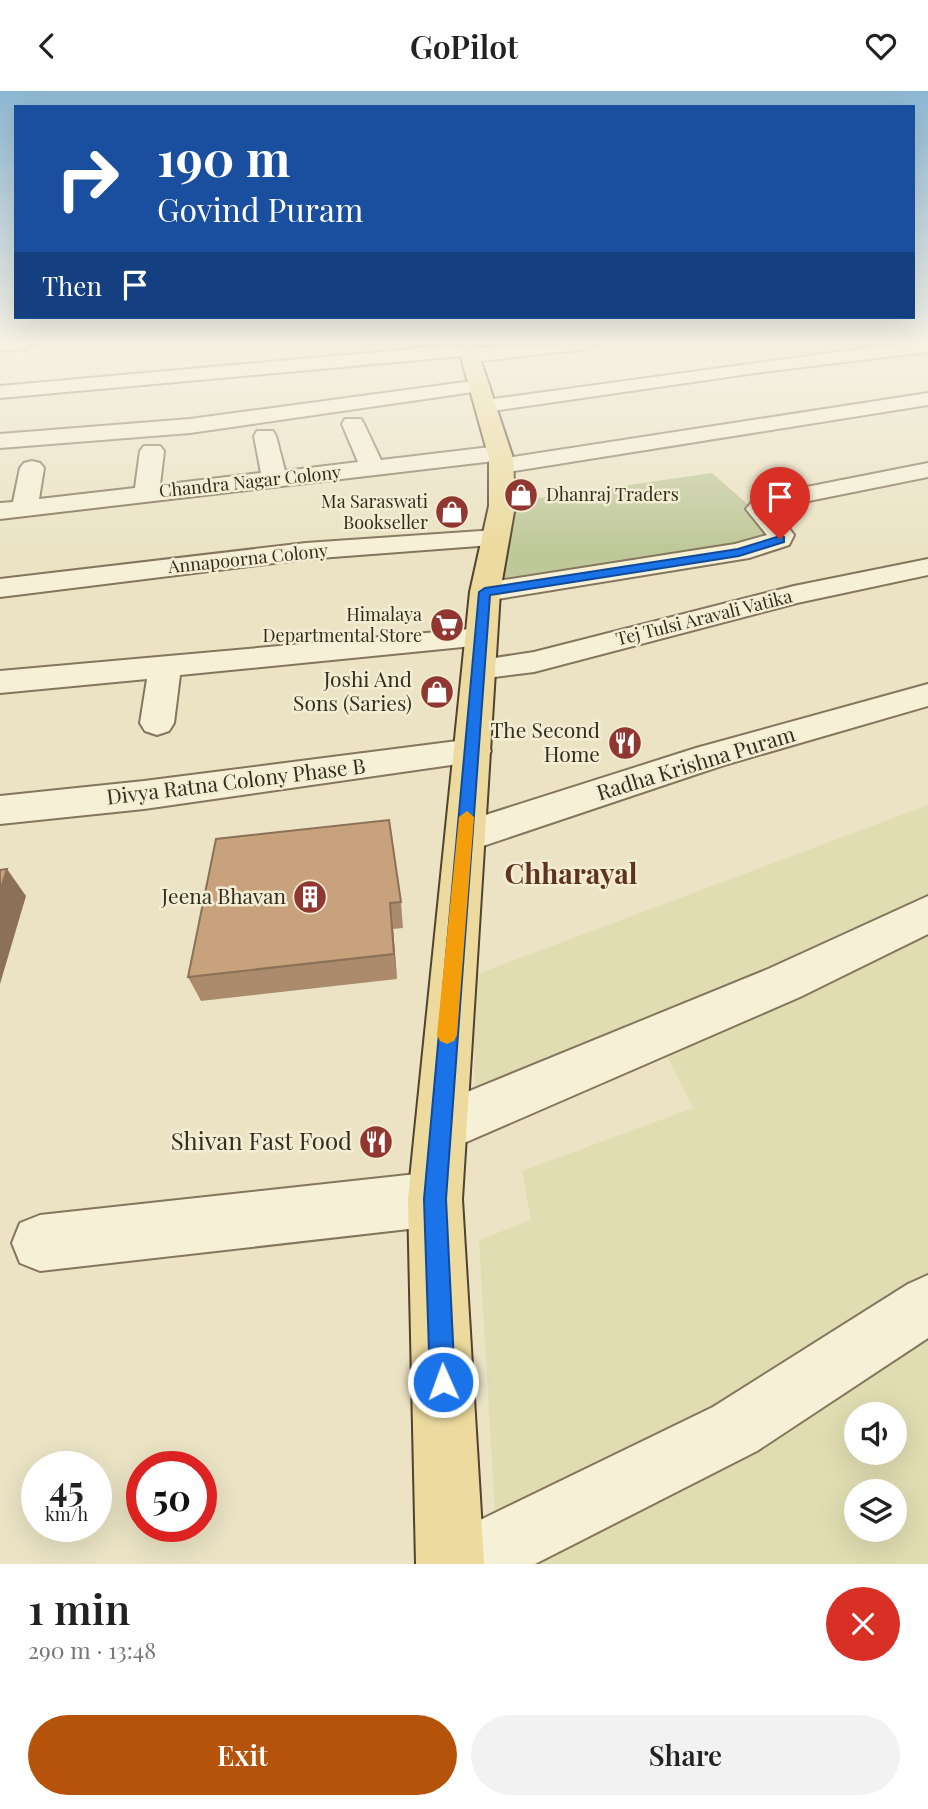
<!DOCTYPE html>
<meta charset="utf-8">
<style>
body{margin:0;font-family:"Playfair Display",serif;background:#f2f2f2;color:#222;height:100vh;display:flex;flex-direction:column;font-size:26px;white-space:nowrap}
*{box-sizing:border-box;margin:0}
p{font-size:23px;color:#767676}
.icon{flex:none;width:38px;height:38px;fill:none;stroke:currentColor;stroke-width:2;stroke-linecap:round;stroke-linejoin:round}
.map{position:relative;height:1473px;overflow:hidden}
.panel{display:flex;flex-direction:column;background:#fff;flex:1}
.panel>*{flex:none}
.banner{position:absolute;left:14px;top:14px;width:901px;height:214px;border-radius:0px;box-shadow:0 7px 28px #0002;background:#1a4fa0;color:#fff;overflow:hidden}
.tools{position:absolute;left:844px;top:1311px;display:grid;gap:14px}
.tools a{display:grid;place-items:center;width:63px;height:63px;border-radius:50%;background:#fff;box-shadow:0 7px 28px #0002;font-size:35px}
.speed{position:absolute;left:21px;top:1360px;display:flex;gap:14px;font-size:35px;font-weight:700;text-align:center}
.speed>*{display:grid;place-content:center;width:91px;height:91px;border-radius:50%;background:#fff;box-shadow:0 7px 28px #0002;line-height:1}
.speed small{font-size:18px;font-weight:400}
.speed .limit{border:10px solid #d22;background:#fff;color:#111}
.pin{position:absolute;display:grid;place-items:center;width:60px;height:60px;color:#fff;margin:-72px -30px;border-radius:50% 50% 50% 0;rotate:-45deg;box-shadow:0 0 7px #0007}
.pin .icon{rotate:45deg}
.me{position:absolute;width:77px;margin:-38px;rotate:358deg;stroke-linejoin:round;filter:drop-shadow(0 0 5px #0008)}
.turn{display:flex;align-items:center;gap:24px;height:147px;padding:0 28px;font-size:32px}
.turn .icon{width:91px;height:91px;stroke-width:2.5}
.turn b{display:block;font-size:49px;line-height:60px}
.then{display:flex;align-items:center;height:66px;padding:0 28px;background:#0003;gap:14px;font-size:26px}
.round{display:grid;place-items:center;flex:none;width:74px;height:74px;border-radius:37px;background:#f2f2f2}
.headline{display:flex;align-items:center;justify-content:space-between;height:119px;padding:0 28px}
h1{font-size:42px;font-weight:600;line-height:52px}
.button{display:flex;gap:14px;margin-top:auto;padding:14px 28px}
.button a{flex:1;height:80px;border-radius:42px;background:#b45309;color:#fff;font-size:28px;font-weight:600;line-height:80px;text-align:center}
.button a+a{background:#f2f2f2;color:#222}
header{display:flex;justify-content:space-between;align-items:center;height:91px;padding:0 28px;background:#fff;font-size:32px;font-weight:600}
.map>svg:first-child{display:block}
.farmland{fill:#e0ddb2;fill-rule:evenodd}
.green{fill:#bfc899}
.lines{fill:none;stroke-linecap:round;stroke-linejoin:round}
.minor-casing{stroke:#84755c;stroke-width:4}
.major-casing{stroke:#524330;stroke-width:4}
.minor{fill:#f6f0d7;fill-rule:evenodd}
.major{fill:#ecda9e;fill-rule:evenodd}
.wall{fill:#ab8b6b}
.shaded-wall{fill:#8b7157}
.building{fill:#c7a27c;stroke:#8b7157;stroke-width:2}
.route{fill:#1a73e8;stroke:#114b97;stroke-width:2}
.slow{fill:#f59e0b}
.labels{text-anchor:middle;stroke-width:5;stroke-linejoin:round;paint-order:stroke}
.far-street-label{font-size:18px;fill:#352c1f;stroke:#f3edd3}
.far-poi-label{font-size:18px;fill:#352c1f;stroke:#f3edd3;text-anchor:end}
.poi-label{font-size:21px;fill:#352c1f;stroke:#f3edd3;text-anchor:end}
.street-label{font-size:21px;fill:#352c1f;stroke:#f3edd3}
.near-poi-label{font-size:24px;fill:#352c1f;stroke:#f3edd3;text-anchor:end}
.district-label{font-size:28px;font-weight:bold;fill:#5f3321;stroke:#f3edd3}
</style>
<header><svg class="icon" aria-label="back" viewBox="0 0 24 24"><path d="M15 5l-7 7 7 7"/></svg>GoPilot<svg class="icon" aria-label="heart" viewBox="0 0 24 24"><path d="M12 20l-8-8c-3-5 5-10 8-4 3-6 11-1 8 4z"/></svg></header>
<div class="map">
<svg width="928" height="1473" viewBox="0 0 928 1473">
<rect width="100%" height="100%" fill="#ebe3c4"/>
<path class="farmland" d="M928,714V1473H498L479,1149L531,1129L522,1080L693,1017L650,931L475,1002L472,885ZM856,1323H894V1362H856ZM856,1400H894V1438H856Z"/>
<polygon class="green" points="712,382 746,412 774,447 500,494 512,411"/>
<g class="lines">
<g class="minor-casing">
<g id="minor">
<polygon points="0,252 35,252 26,258 0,260"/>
<polygon points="537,252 596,252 587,258 471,271 462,265 0,307 0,295 469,253 478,258"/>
<polygon points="904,252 928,252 928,261 762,281 486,321 478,320 475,315 478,310 486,309"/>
<polygon points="480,289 487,291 490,295 487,299 190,342 0,357 0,343 190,328"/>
<polygon points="928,302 928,314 501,382 493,380 489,375 494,370 0,428 0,412 13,411 20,377 24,372 32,370 40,372 44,377 39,408 135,397 140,360 144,355 160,355 164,360 160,394 261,382 254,345 257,340 273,340 276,345 285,380 358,371 342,333 345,328 361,328 364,333 381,369 499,355 507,357 511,362 507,367"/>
<polygon points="928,372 928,386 774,417 794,444 789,454 749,467 485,510 475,507 470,501 475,495 485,492 735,453 767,444 746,418 756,406"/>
<polygon points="496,439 505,441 509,447 505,453 306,468 0,506 0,488 306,452"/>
<polygon points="928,468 928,484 797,512 534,581 479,588 468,585 463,578 468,571 534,561 794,495"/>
<polygon points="482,537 493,539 497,546 493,553 180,584 174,632 169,640 157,644 145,640 140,632 147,588 0,602 0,580"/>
<polygon points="928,593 928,615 721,675 465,761 451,757 446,746 451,735 696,657"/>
<polygon points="473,648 486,651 491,660 486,669 144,718 0,733 0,705 144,690"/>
<polygon points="928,805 928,843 800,906 441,1062 423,1055 416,1037 423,1019 768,878"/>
<polygon points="435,1081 454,1089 462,1108 454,1127 435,1135 40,1180 20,1172 12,1152 20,1132 40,1124"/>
<polygon points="928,1184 928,1247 757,1360 535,1473 429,1473 439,1449 713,1316 908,1193"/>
</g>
</g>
<g class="major-casing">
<polygon id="major" points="457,252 475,252 513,367 515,415 500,501 462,1108 484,1473 416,1473 408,1108 470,501 489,415 489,367"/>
</g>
<use href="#minor" class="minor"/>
<use href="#major" class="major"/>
</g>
<polygon class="wall" points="216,748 401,811 403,837 393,838 397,888 201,910 188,886"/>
<g class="shaded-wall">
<polygon points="7,778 26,805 0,893 0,800"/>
<polygon points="390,812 393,838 397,888 394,863"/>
</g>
<g class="building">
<polygon points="389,729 401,811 390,812 394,863 188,886 216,748"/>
<polygon points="7,778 0,800 0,779"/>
</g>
<linearGradient id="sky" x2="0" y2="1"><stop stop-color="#8db8d5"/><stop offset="0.55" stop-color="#f6f2e4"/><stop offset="1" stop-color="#f6f2e4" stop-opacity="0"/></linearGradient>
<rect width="928" height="458" fill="url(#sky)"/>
<polygon class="route" points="780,445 784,446 784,451 739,465 490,504 446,1108 455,1291 451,1300 443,1303 434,1300 430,1291 424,1108 479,501 485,497 738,458"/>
<polygon class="slow" points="467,720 474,726 457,944 454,950 447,953 440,950 437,944 459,726"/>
<defs>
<g id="shop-disc" transform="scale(1.75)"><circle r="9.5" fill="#8f3730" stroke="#f3edd3"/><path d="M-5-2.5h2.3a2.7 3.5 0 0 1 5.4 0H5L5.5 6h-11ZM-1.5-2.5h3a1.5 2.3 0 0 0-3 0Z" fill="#fff"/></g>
<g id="supermarket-disc" transform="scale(1.75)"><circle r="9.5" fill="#8f3730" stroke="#f3edd3"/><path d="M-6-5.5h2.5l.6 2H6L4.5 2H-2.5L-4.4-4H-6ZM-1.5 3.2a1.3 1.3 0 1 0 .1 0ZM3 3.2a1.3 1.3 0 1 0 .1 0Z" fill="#fff"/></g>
<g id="restaurant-disc" transform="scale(1.75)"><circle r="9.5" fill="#8f3730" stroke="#f3edd3"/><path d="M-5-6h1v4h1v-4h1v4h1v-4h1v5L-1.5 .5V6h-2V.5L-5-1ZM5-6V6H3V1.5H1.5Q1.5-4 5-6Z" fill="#fff"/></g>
<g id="building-disc" transform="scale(1.75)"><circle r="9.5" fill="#8f3730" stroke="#f3edd3"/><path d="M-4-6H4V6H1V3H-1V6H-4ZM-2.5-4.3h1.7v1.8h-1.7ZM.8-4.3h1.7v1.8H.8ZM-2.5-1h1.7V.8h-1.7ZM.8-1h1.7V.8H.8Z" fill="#fff"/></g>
</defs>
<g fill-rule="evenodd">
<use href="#shop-disc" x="521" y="404"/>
<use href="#shop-disc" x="452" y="421"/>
<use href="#supermarket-disc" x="447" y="534"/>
<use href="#shop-disc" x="437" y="601"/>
<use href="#restaurant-disc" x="625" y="652"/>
<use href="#building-disc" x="310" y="806"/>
<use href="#restaurant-disc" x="376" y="1051"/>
</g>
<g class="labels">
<g class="far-street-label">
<text transform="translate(250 391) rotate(-6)" y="6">Chandra Nagar Colony</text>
<text transform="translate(248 468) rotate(-6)" y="6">Annapoorna Colony</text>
<text transform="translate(704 527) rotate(-14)" y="6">Tej Tulsi Aravali Vatika</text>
</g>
<g class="far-poi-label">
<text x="546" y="410" text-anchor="start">Dhanraj Traders</text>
<text x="428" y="417">Ma Saraswati<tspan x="428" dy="21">Bookseller</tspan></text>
<text x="422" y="530">Himalaya<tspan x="422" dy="21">Departmental Store</tspan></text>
</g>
<g class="poi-label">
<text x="412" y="596">Joshi And<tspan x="412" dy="24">Sons (Saries)</tspan></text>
<text x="600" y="647">The Second<tspan x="600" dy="24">Home</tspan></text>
<text x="286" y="813">Jeena Bhavan</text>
</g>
<g class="street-label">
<text transform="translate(696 673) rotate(-17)" y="7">Radha Krishna Puram</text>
<text transform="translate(236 691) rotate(-7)" y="7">Divya Ratna Colony Phase B</text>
</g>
<g class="near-poi-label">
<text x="352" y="1059">Shivan Fast Food</text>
</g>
<g class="district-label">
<text x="571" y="793">Chharayal</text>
</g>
</g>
</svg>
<div class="tools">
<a><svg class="icon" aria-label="sound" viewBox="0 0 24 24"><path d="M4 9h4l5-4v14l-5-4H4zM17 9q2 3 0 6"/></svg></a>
<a><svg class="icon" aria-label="layers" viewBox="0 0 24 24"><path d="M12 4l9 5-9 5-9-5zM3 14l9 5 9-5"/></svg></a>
</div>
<div class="speed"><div>45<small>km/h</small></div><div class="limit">50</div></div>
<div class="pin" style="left:780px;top:448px;background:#d93025"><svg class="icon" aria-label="arrive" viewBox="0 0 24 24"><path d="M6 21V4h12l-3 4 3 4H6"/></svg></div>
<svg class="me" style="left:443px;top:1291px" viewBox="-20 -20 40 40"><circle r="17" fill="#1a73e8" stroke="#fff" stroke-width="3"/><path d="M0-11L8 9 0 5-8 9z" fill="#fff"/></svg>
<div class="banner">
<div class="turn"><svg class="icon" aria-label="right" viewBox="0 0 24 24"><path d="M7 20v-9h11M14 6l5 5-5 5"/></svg><div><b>190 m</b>Govind Puram</div></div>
<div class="then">Then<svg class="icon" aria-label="arrive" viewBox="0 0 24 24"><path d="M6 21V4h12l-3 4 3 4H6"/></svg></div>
</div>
</div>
<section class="panel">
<div class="headline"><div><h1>1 min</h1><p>290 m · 13:48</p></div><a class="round" style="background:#d93025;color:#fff"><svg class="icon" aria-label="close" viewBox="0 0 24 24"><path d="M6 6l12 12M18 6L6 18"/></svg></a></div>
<div class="button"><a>Exit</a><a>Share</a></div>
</section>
